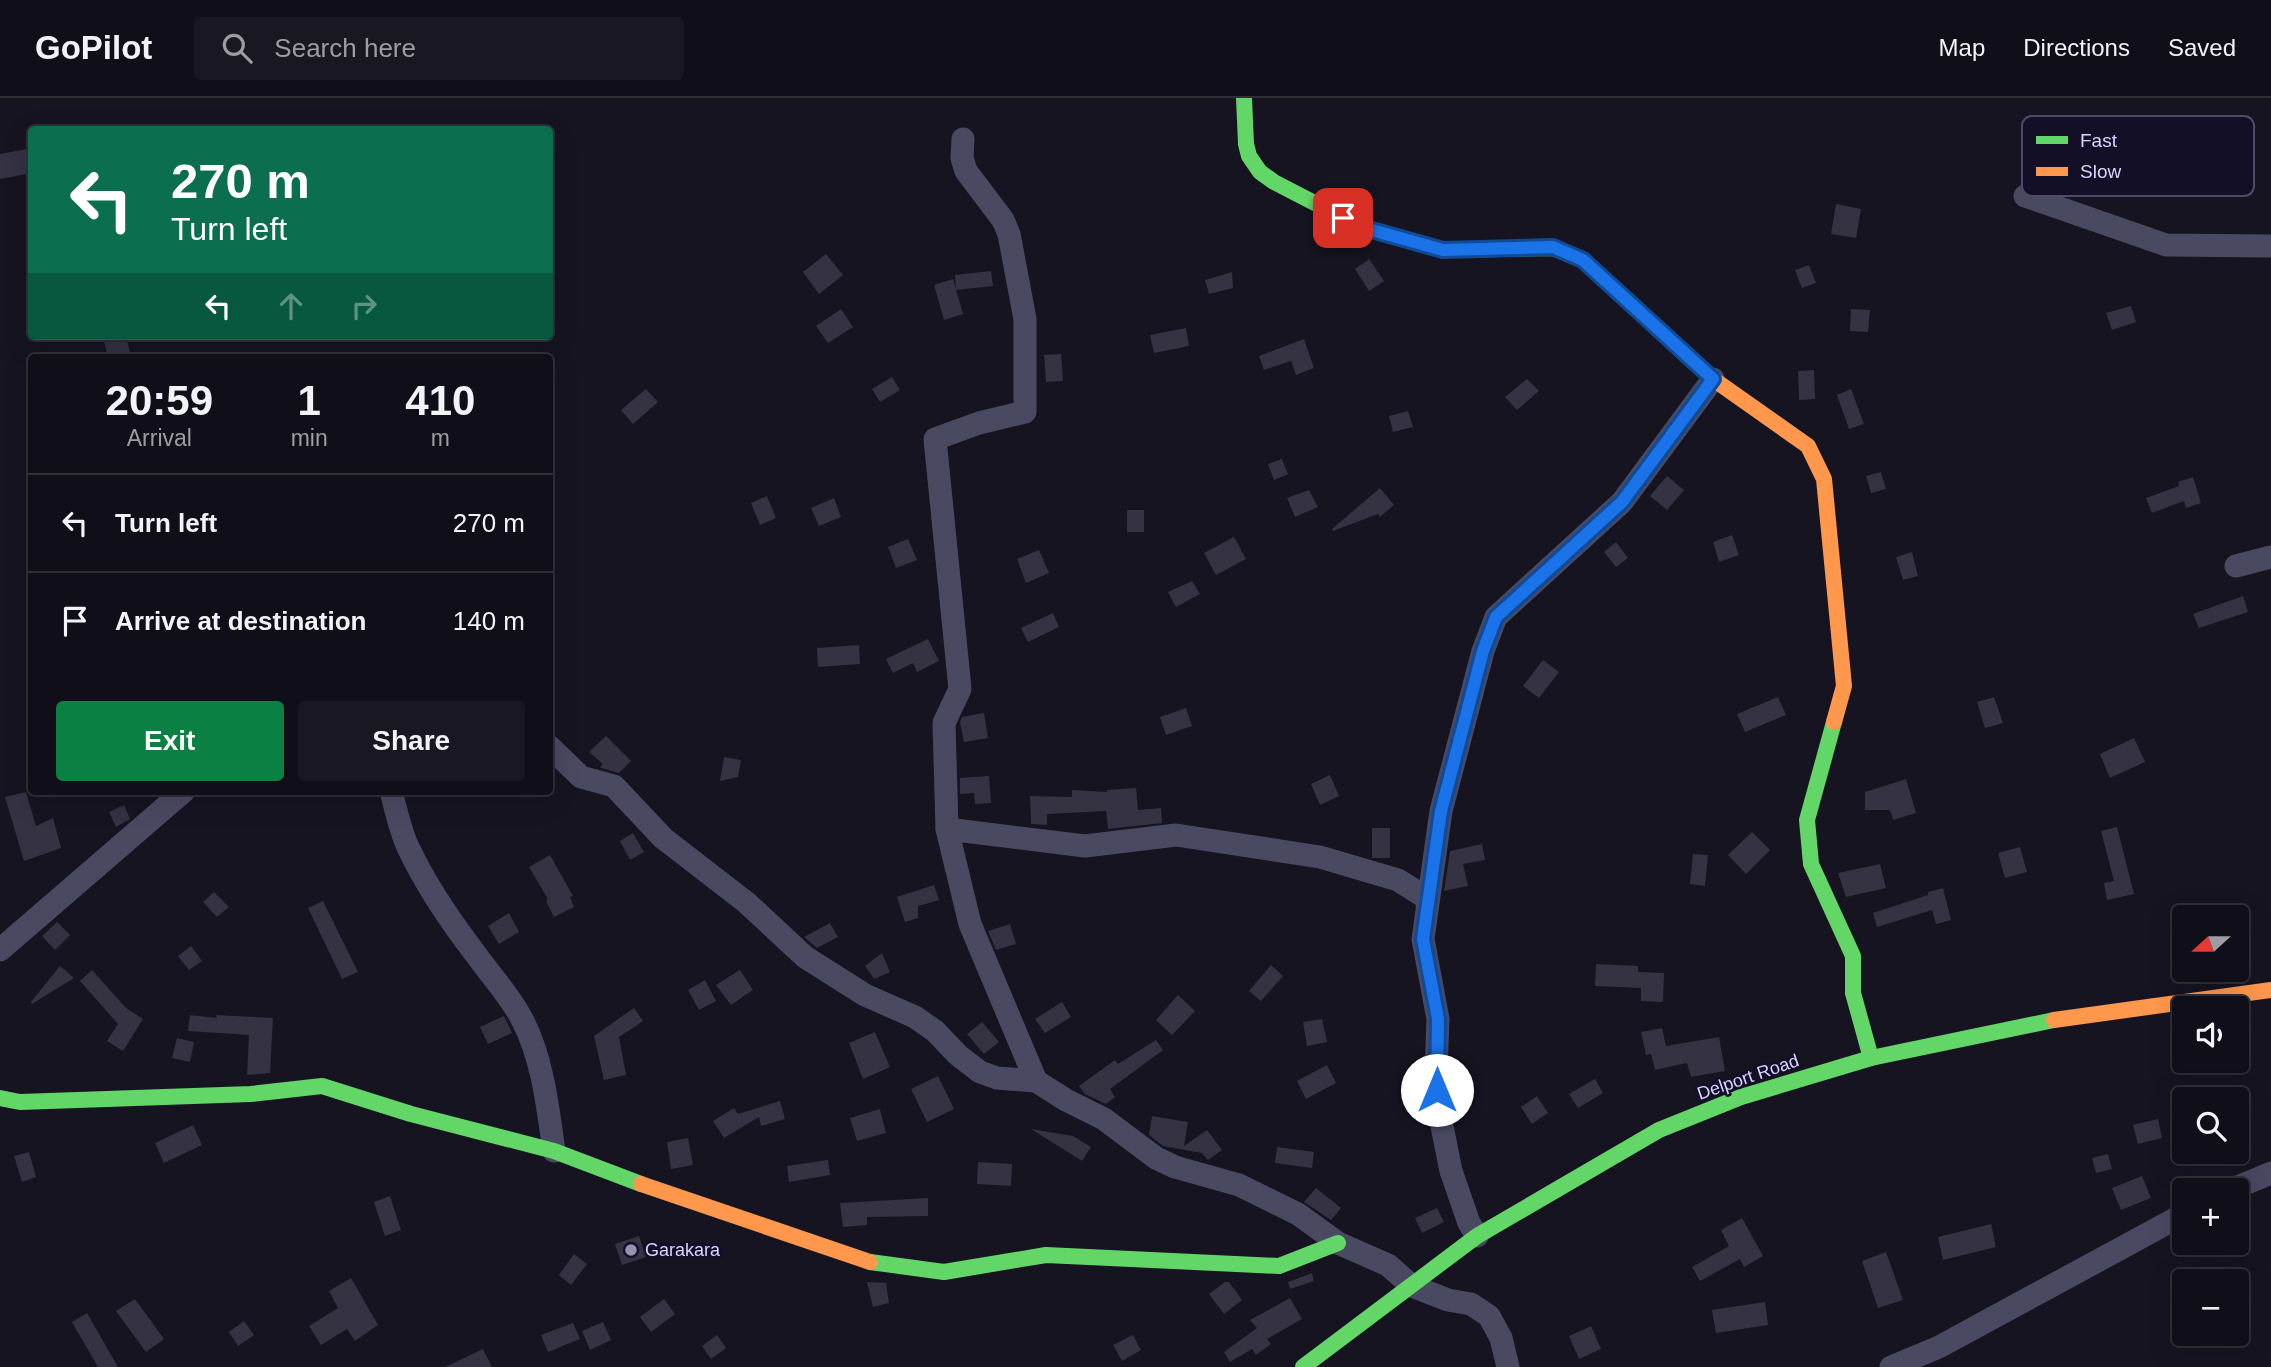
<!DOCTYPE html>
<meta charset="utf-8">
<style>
body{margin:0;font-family:Helvetica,sans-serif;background:#191822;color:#f1f3f6;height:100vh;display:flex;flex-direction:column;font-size:26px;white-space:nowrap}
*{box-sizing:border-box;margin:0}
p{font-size:23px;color:#9c9ca2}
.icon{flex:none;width:38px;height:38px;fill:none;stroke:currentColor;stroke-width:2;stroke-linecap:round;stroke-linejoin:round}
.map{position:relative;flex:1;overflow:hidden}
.panel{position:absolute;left:28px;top:256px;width:525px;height:441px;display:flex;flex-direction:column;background:#100f19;border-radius:7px;box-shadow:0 7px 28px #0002,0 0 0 2px #302f38}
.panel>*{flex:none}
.hud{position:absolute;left:28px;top:28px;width:525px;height:214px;border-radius:7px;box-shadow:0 7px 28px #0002,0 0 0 2px #302f38;background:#0b6e4f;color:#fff;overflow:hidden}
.needle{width:46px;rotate:249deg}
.tools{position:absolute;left:2172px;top:807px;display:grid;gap:14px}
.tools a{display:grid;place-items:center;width:77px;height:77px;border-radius:7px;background:#100f19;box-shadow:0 7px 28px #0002,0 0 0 2px #302f38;font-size:35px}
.pin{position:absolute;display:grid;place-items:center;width:60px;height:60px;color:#fff;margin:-30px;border-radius:14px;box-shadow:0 4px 10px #0006}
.me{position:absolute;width:77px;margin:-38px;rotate:0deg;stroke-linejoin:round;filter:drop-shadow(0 0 5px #0008)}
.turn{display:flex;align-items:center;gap:24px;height:147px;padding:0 28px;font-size:32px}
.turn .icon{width:91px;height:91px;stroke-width:2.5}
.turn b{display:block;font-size:49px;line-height:60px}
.lanes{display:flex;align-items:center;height:66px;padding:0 28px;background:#0003;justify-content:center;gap:35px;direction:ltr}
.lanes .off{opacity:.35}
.eta{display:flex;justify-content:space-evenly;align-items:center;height:119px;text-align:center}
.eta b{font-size:42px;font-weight:700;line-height:49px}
.primary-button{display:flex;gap:14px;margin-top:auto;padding:14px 28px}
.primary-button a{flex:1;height:80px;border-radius:7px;background:#0b8043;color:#fff;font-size:28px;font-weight:700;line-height:80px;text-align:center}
.primary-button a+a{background:#191822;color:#f1f3f6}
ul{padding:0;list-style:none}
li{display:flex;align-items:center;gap:21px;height:98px;padding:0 28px;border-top:2px solid #302f38}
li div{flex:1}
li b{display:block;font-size:26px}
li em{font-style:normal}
header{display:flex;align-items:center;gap:42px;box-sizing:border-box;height:98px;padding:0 35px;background:#100f19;border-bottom:2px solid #302f38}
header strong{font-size:33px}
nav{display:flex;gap:38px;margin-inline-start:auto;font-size:24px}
.search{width:490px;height:63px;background:#191822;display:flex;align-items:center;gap:18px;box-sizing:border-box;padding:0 24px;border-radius:7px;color:#9c9ca2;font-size:26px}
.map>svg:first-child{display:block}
.building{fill:#343243}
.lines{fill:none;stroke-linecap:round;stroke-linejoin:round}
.street{stroke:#4a4962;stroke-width:23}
.fast{stroke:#63d668;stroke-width:16}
.slow{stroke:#ff974d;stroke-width:16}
.route-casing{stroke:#114b97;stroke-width:18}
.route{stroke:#1a73e8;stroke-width:12}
.poi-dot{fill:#9591b1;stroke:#130f26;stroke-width:2.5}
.labels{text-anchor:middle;stroke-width:5;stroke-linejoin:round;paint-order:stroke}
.street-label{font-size:18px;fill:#d9d4ff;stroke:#130f26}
.poi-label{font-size:18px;fill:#d9d4ff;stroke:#130f26;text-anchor:start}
.key{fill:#130f26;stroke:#4e4a67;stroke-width:2}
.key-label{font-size:19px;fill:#d9d4ff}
</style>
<header>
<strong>GoPilot</strong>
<div class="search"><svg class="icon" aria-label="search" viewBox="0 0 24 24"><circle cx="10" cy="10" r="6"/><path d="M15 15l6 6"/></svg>Search here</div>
<nav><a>Map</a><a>Directions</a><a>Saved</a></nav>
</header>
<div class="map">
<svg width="2271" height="1269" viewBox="0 0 2271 1269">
<rect width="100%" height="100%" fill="#161421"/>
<g class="building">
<polygon points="32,50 32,75 0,81 0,56"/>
<polygon points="1836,106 1861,111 1856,140 1831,136"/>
<polygon points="826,156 843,177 819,196 803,174"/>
<polygon points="1369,161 1384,183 1369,193 1355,171"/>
<polygon points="1809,167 1816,185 1802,190 1795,172"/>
<polygon points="991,173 993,188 956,192 955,177"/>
<polygon points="1232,174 1233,190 1209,196 1205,182"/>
<polygon points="953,181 963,216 944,222 934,187"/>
<polygon points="2131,208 2136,224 2112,232 2106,215"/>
<polygon points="841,211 853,229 828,245 816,228"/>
<polygon points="1851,211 1870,212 1868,234 1850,233"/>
<polygon points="1186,230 1189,248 1154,255 1150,237"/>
<polygon points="126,238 131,259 108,259 104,243"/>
<polygon points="1304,241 1314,270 1296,277 1291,263 1264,272 1259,258"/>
<polygon points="1061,256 1063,283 1046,284 1044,257"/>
<polygon points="1814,272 1815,301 1799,302 1798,273"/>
<polygon points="892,279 900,292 880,304 872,291"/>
<polygon points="1527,281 1539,293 1517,312 1505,299"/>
<polygon points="646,291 658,304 633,326 621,312"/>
<polygon points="1851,291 1864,326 1849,331 1837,297"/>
<polygon points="1408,313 1413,329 1393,334 1389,318"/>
<polygon points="1282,361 1288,376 1274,382 1268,366"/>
<polygon points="1881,374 1886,391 1871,395 1866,378"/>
<polygon points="1667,378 1684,392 1667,412 1650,398"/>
<polygon points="2193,379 2201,405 2186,410 2184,403 2152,415 2146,400 2179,388 2178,384"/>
<polygon points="1380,390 1394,407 1380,419 1378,416 1333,433 1332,431"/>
<polygon points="1309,392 1318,409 1295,419 1287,400"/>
<polygon points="767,398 776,420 760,427 751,405"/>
<polygon points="834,400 841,419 819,428 811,410"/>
<rect x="1127" y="412" width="17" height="22"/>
<polygon points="1732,437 1739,457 1719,464 1713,444"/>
<polygon points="1234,439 1246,461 1216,477 1204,455"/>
<polygon points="908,441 917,462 896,470 888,449"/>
<polygon points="1616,444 1628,460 1616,469 1604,454"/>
<polygon points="1039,452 1049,475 1026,485 1017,461"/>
<polygon points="1912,454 1918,478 1903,482 1896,459"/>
<polygon points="1192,483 1200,496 1176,509 1168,494"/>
<polygon points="2243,498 2248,514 2199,530 2193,516"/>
<polygon points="1053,515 1059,529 1028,544 1021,530"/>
<polygon points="928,541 939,563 917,574 913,565 893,575 886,561"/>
<polygon points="859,547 860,566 818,569 817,550"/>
<polygon points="1543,562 1559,574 1539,600 1523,588"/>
<polygon points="1778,599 1786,617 1745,634 1737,616"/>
<polygon points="1994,599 2003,625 1985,630 1977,604"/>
<polygon points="1186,610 1192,628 1166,637 1160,619"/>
<polygon points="984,615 988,640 964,644 960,624 962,619"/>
<polygon points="606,638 631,663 619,675 602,670 600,669 603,666 589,654"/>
<polygon points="2134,640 2145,664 2110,680 2100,656"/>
<polygon points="724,659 741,662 738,679 720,683"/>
<polygon points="1330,677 1339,698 1320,707 1311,686"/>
<polygon points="989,678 991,705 975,706 974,695 960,696 960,680"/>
<polygon points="1906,681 1916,715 1893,722 1890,712 1865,712 1865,694"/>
<polygon points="1136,690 1138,712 1161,710 1162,725 1108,731 1106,713 1047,716 1047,727 1031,726 1030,698 1072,699 1072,692 1107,694 1107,692"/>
<polygon points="26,694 36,728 53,720 61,750 24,763 5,699"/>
<polygon points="124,707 130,721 116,729 109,714"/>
<polygon points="2117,729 2134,796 2107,802 2104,785 2114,783 2101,733"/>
<rect x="1372" y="730" width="18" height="30"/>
<polygon points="1752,734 1770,752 1746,776 1728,757"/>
<polygon points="633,735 644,754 630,762 620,743"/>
<polygon points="1482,746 1485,762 1463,766 1468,788 1444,793 1450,753"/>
<polygon points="2020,749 2027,774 2005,780 1998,755"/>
<polygon points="1693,756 1708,757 1705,788 1690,786"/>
<polygon points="550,757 573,798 570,799 574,809 554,819 546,803 548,801 529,769"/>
<polygon points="1880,766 1886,790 1846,799 1838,775"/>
<polygon points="934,787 939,802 918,808 918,820 905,824 897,799"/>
<polygon points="1943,790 1951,822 1936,826 1932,812 1877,829 1873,815 1928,797 1928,794"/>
<polygon points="214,794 229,809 217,819 203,804"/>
<polygon points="323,803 358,874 342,881 308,810"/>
<polygon points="509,815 519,834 499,846 488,828"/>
<polygon points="57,824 70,837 55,852 42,838"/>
<polygon points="830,825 838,839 817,850 804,839"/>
<polygon points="1010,826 1016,846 996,852 988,833"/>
<polygon points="191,848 202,863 189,872 178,858"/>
<polygon points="882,855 890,874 874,881 865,868"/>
<polygon points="1596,866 1638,868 1638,874 1664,875 1663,904 1641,903 1641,890 1595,888"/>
<polygon points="1271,867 1283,878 1261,903 1249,893"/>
<polygon points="60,868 74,880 32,906 31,904"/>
<polygon points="92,872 126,910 143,921 123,953 107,943 118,926 80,883"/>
<polygon points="740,872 753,892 731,907 716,887"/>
<polygon points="705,882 716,903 699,912 688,892"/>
<polygon points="1178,897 1195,913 1172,937 1156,922"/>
<polygon points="1062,904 1071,919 1045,935 1035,921"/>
<polygon points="634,910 643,923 619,939 626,977 604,982 594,938"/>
<polygon points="190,917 217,920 216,917 273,920 270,975 247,977 249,937 188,933"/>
<polygon points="504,918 512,935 488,946 480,929"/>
<polygon points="1322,921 1327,944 1307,948 1303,924"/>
<polygon points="982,924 999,944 984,956 967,936"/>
<polygon points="1662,930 1666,948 1719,939 1725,973 1691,979 1687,965 1655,972 1651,956 1646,957 1641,934"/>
<polygon points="875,934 890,969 863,981 849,945"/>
<polygon points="177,940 194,944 190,964 172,960"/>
<polygon points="1156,942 1163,952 1110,991 1115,999 1106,1006 1085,996 1079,988 1115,962 1118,966"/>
<polygon points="1327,967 1336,985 1306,1001 1297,983"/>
<polygon points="938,978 954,1011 927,1024 911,991"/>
<polygon points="1595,981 1603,995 1578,1010 1569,996"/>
<polygon points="1537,998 1548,1015 1532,1026 1521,1009"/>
<polygon points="780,1003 785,1021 761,1028 759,1019 724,1040 713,1023 734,1010 738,1016"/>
<polygon points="880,1011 886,1035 857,1043 850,1020"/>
<polygon points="1152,1018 1188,1024 1184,1048 1207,1032 1222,1052 1208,1062 1202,1055 1163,1048 1149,1037"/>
<polygon points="2158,1021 2162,1040 2138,1046 2133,1027"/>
<polygon points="193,1027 202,1047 164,1065 155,1045"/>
<polygon points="1031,1031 1073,1038 1091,1049 1082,1063"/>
<polygon points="688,1040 693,1067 671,1071 667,1044"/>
<polygon points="1277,1049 1314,1054 1312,1070 1275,1065"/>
<polygon points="29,1054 36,1079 22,1084 14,1058"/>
<polygon points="2108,1056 2112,1071 2096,1075 2092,1060"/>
<polygon points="828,1062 830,1077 789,1084 787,1068"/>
<polygon points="978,1064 1012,1066 1011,1088 977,1086"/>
<polygon points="2142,1078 2151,1100 2121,1112 2112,1090"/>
<polygon points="1316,1090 1341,1110 1331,1122 1304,1104"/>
<polygon points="390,1098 401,1132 385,1138 374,1104"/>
<polygon points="928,1100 928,1118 867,1119 867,1127 843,1129 840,1105"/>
<polygon points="1437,1110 1444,1124 1422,1135 1415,1120"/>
<polygon points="1742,1120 1763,1158 1744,1169 1740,1161 1700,1183 1692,1169 1729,1148 1721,1132"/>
<polygon points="1991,1126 1996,1149 1943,1162 1938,1139"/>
<polygon points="639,1138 646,1159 622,1167 615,1146"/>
<polygon points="1886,1154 1903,1202 1878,1210 1862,1163"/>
<polygon points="574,1156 587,1166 571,1187 559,1177"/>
<polygon points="1312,1175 1314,1183 1290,1191 1288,1184"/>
<polygon points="351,1180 378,1227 355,1243 347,1231 321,1247 309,1228 338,1210 329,1193"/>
<polygon points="867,1184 886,1185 889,1205 873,1209"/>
<polygon points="1225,1184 1229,1184 1242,1202 1224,1216 1209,1196"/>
<polygon points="1290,1200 1302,1221 1267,1241 1271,1246 1256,1257 1252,1251 1230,1264 1224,1254 1257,1230 1250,1222"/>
<polygon points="135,1201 164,1241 146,1254 116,1213"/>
<polygon points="664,1201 675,1216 651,1234 640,1219"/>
<polygon points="1765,1204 1768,1227 1716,1235 1712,1212"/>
<polygon points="87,1215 118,1269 98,1269 72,1224"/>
<polygon points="244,1223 254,1237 238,1248 229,1234"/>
<polygon points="603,1224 611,1242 590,1252 582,1233"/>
<polygon points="573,1225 580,1241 548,1254 541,1237"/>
<polygon points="1591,1228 1601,1251 1579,1261 1569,1238"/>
<polygon points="717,1237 726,1250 711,1261 702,1248"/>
<polygon points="1133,1237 1141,1252 1122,1263 1113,1247"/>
<polygon points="483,1251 492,1269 445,1269"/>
</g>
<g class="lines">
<g class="street">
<polyline points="963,41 962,60 966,73 1003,122 1009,136 1025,221 1025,314 979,325 935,341 960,591 944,625 947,731 970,826 1036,983"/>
<polyline points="2025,98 2166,147 2271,148"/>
<polyline points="2236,468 2271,459"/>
<polyline points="550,649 581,679 614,688 663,740 747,805 805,859 865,897 915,919 935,933 958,957 980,974 997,980 1036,983 1066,1002 1104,1021 1156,1060 1175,1069 1239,1087 1298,1116 1338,1145 1388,1167 1412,1188 1448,1202 1471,1206 1489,1218 1501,1240 1508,1269"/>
<path d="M391,693C396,712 400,732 408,749C426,788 451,824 477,858C493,880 511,899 523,923C543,962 548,1011 554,1053"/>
<polyline points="947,731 1085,748 1176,737 1320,759 1398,782 1428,801"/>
<polyline points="0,852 184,693"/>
<polyline points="2230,1092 2271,1075"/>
<polyline points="1477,1138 1469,1125 1451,1073 1438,1008 1436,975 1438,921 1423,841 1441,713 1483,553 1496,519 1622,404 1713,281"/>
<polyline points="1891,1269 1939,1249 2184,1116"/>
</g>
<g class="fast">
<polyline points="1244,0 1246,46 1249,58 1260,74 1274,84 1361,129 1443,152 1553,150 1583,162 1687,258"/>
<polyline points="1834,624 1807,722 1811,766 1853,858 1853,895 1871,960"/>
<polyline points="0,1000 20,1004 251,996 322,988 411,1016 554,1053 641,1086"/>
<polyline points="870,1164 944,1174 1046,1157 1279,1168 1338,1145"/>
<polyline points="1303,1269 1477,1138 1659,1032 1741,999 1871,960 2054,922"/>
</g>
<g class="slow">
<polyline points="1687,258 1713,281 1808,348 1824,381 1844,588 1834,624"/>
<polyline points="2054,922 2271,892"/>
<polyline points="641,1086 870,1164"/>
</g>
</g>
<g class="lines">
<g class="route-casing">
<polyline id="route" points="1343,120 1361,129 1443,152 1553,149 1583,162 1713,281 1622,404 1496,519 1483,553 1441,713 1423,841 1438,921 1437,992"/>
</g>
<use href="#route" class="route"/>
</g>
<circle class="poi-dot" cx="631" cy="1152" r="7"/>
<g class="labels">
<g class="street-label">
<text transform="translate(1748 979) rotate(-19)" y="6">Delport Road</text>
</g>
<g class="poi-label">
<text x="645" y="1158">Garakara</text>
</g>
</g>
<rect x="2022" y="18" width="232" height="80" rx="10" class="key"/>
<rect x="2036" y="38" width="32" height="8" fill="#63d668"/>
<rect x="2036" y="69" width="32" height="9" fill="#ff974d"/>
<g class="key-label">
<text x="2080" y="49">Fast</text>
<text x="2080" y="80">Slow</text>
</g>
</svg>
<div class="tools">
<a><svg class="needle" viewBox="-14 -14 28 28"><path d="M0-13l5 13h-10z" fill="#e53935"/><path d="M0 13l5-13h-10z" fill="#9c9ca2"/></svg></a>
<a><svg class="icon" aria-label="sound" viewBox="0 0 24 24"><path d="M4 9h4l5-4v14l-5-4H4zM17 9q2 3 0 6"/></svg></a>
<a><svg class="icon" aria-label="search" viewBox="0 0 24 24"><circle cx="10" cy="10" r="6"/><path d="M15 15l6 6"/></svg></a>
<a>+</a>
<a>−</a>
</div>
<div class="pin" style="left:1343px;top:120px;background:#d93025"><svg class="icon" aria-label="arrive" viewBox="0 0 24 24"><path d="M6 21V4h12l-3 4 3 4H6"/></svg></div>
<svg class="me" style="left:1437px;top:992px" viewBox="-20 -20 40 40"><circle r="19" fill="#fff"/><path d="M0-13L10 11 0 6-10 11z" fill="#1a73e8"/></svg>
<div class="hud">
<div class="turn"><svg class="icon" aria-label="left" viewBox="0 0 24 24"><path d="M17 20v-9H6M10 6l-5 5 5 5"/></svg><div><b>270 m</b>Turn left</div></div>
<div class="lanes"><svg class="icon" aria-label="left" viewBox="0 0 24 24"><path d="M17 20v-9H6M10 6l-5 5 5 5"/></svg><svg class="icon off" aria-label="ahead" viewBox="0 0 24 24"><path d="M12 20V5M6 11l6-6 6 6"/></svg><svg class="icon off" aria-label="right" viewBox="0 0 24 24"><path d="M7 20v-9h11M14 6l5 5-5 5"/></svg></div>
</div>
<section class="panel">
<div class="eta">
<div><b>20:59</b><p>Arrival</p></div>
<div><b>1</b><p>min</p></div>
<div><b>410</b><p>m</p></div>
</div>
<ul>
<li><svg class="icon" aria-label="left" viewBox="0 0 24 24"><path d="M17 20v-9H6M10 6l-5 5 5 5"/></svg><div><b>Turn left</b></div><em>270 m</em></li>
<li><svg class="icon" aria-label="arrive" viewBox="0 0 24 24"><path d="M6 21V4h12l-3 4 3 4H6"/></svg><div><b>Arrive at destination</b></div><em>140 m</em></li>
</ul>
<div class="primary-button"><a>Exit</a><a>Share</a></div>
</section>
</div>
